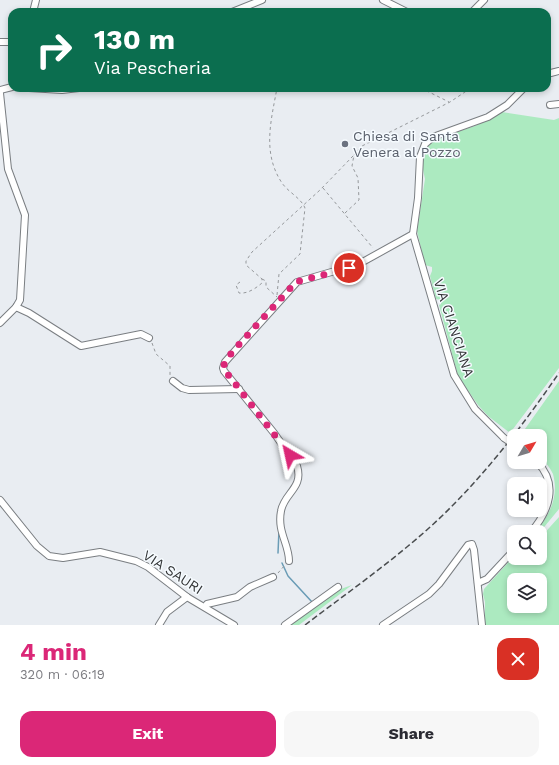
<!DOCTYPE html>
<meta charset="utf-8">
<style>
body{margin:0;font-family:"Work Sans",sans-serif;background:#f7f7f7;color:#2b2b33;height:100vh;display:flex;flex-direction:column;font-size:15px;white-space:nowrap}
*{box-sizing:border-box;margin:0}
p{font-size:13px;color:#7c7c81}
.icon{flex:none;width:22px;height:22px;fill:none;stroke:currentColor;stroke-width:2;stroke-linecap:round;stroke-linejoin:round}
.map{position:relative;height:625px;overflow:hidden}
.panel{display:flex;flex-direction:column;background:#fff;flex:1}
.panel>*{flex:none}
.hud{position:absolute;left:8px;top:8px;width:543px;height:84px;border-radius:12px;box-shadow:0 2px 6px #0003;background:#0b6e4f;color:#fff;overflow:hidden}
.needle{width:26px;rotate:52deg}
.buttons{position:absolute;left:507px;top:429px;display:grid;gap:8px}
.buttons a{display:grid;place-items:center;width:40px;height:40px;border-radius:8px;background:#fff;box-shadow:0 2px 6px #0003;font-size:20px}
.pin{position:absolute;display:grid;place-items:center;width:34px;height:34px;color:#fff;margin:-17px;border:2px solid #fff;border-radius:50%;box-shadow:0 1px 4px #0007}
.me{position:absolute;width:44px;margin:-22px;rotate:324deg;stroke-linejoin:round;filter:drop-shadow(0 0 3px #0008)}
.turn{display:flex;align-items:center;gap:14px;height:84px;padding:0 20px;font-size:18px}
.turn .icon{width:52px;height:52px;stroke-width:2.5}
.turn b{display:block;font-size:28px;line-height:34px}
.round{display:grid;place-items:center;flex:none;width:42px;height:42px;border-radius:12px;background:#f7f7f7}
.head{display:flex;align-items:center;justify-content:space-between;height:68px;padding:0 20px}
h1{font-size:24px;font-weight:700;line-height:30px;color:#db2777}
.cta{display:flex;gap:8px;margin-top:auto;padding:8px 20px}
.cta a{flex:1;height:46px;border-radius:12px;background:#db2777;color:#fff;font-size:16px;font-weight:700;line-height:46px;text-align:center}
.cta a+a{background:#f7f7f7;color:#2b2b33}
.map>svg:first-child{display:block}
.green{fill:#aceac0;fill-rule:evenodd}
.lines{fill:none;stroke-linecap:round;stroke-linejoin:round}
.stream{stroke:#6a9cb6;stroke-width:1.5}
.minor-casing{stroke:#7a7e82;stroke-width:8}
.path{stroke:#95989b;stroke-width:1;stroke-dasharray:3 3;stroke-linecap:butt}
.minor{stroke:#fff;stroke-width:6}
.rail{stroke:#494c4e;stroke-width:1.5;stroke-dasharray:6 3;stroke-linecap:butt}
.minor-bridge-casing{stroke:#7a7e82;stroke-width:8;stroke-linecap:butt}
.minor-bridge{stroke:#fff;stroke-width:6}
.route{stroke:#db2777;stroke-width:7;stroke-dasharray:0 12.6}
.worship-dot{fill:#6b7280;stroke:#f6fbff;stroke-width:1.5}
.labels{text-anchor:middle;stroke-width:3;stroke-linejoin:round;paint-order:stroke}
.worship-label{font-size:14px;fill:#5b616d;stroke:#f6fbff;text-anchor:start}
.street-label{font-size:14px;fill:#323436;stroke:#f6fbff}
</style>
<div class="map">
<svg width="559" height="625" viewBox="0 0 559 625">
<rect width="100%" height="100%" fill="#e9edf2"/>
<g class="green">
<polygon points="502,112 554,120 559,118 559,368 510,433 488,416 478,405 458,376 439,305 441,304 441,300 436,299 430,276 432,271 432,267 425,265 417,231 425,179 422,165 425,148 433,140 475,126"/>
<path d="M559,381V509L540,532H535C550,515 559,497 553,474C550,468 546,462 540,458V436H520Z"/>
<path d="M559,517V625H485V602L483,594L484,589L514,556V558H540V538ZM514,580H540V606H514Z"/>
<polygon points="352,585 299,625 288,625 335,591"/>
</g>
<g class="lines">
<g class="stream">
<polyline points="278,553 279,530"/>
<polyline points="282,563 288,576 312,602"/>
</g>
<g class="minor-casing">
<g id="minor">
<polyline points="383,0 407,12"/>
<polyline points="33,12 36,0"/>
<polyline points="232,12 262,0"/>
<polyline points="472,12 484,0"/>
<polyline points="0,42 12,42"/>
<polyline points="547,74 559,71"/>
<polyline points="29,88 62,90 79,88"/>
<polyline points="0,90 12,87"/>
<polyline points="0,93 8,169 25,215 20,300 16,307 0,323"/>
<polyline points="550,105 559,104"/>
<polyline points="16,307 29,313 81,346 141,334 149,338"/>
<polyline points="173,381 182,388 189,390 239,389"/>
<polyline points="504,438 475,409 454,375 413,234 418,198 420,157 425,144 433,137 488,117 507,105 524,88"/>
<polyline points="0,500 37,546 49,556 63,558 100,552 136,561 148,567 187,597 234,625"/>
<path d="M531,532C549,511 559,484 537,462"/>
<path d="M289,561C289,544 277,532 281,511C284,493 304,488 297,466L274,433L224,371L223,368L225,362L297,282L359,264L413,234"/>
<polyline points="478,583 487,579 514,550"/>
<polyline points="205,607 207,604 237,597 250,587 273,577"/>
<polyline points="159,625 167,612 187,597"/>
<polyline points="285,625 338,587"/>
<polyline points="383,625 429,594 439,584 468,545 472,544 474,550 482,625"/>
</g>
</g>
<g class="path">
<polyline points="421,88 449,102"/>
<polyline points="323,188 373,248"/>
<polyline points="345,213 359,200 358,178 352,166 354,155 362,146 450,102 471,88"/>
<polyline points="262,279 266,281 266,287 277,297"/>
<path d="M240,282L236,285L239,293C248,294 256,288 262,283V279L246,265V261L252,252L320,190L354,155"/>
<path d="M277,295L279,274L300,254L305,208C301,198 288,192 282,183C262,153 271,121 277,88"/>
<polyline points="152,343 156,354 170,366 170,377"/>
<polyline points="278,573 285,565"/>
</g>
<use href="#minor" class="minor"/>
<path class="rail" d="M305,625C347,593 390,563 429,528C479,483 521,428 559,373"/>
<g class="minor-bridge-casing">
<polyline id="minor-bridge" points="504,438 514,445"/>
</g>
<use href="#minor-bridge" class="minor-bridge"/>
</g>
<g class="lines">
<polyline class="route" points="290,455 223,368 225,362 233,351 296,282 349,268"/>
</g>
<circle class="worship-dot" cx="345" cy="144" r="4"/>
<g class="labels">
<g class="worship-label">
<text x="353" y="141">Chiesa di Santa<tspan x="353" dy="16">Venera al Pozzo</tspan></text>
</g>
<g class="street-label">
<text transform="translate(454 328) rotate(72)" y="5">VIA CIANCIANA</text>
<text transform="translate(173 572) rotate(33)" y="5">VIA SAURI</text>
</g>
</g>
</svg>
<div class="buttons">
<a><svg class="needle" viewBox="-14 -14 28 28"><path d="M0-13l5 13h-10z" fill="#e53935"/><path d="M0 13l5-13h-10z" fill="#7c7c81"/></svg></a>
<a><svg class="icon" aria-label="sound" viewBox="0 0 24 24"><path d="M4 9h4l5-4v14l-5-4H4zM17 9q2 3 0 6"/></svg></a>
<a><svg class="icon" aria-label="search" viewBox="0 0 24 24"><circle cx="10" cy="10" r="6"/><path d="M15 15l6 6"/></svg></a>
<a><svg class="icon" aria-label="layers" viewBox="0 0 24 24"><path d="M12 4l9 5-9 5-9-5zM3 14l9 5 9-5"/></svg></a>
</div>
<div class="pin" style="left:349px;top:268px;background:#d93025"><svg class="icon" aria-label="arrive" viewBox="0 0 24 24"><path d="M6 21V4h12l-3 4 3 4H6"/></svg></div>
<svg class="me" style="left:290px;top:455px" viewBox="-20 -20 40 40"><path d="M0-17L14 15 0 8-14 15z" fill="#db2777" stroke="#fff" stroke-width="4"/></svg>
<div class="hud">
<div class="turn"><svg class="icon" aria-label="right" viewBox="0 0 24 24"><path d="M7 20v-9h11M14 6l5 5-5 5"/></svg><div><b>130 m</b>Via Pescheria</div></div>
</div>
</div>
<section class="panel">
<div class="head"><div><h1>4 min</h1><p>320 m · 06:19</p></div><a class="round" style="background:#d93025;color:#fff"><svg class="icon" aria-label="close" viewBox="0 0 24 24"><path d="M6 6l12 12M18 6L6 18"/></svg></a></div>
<div class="cta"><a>Exit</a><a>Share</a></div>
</section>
